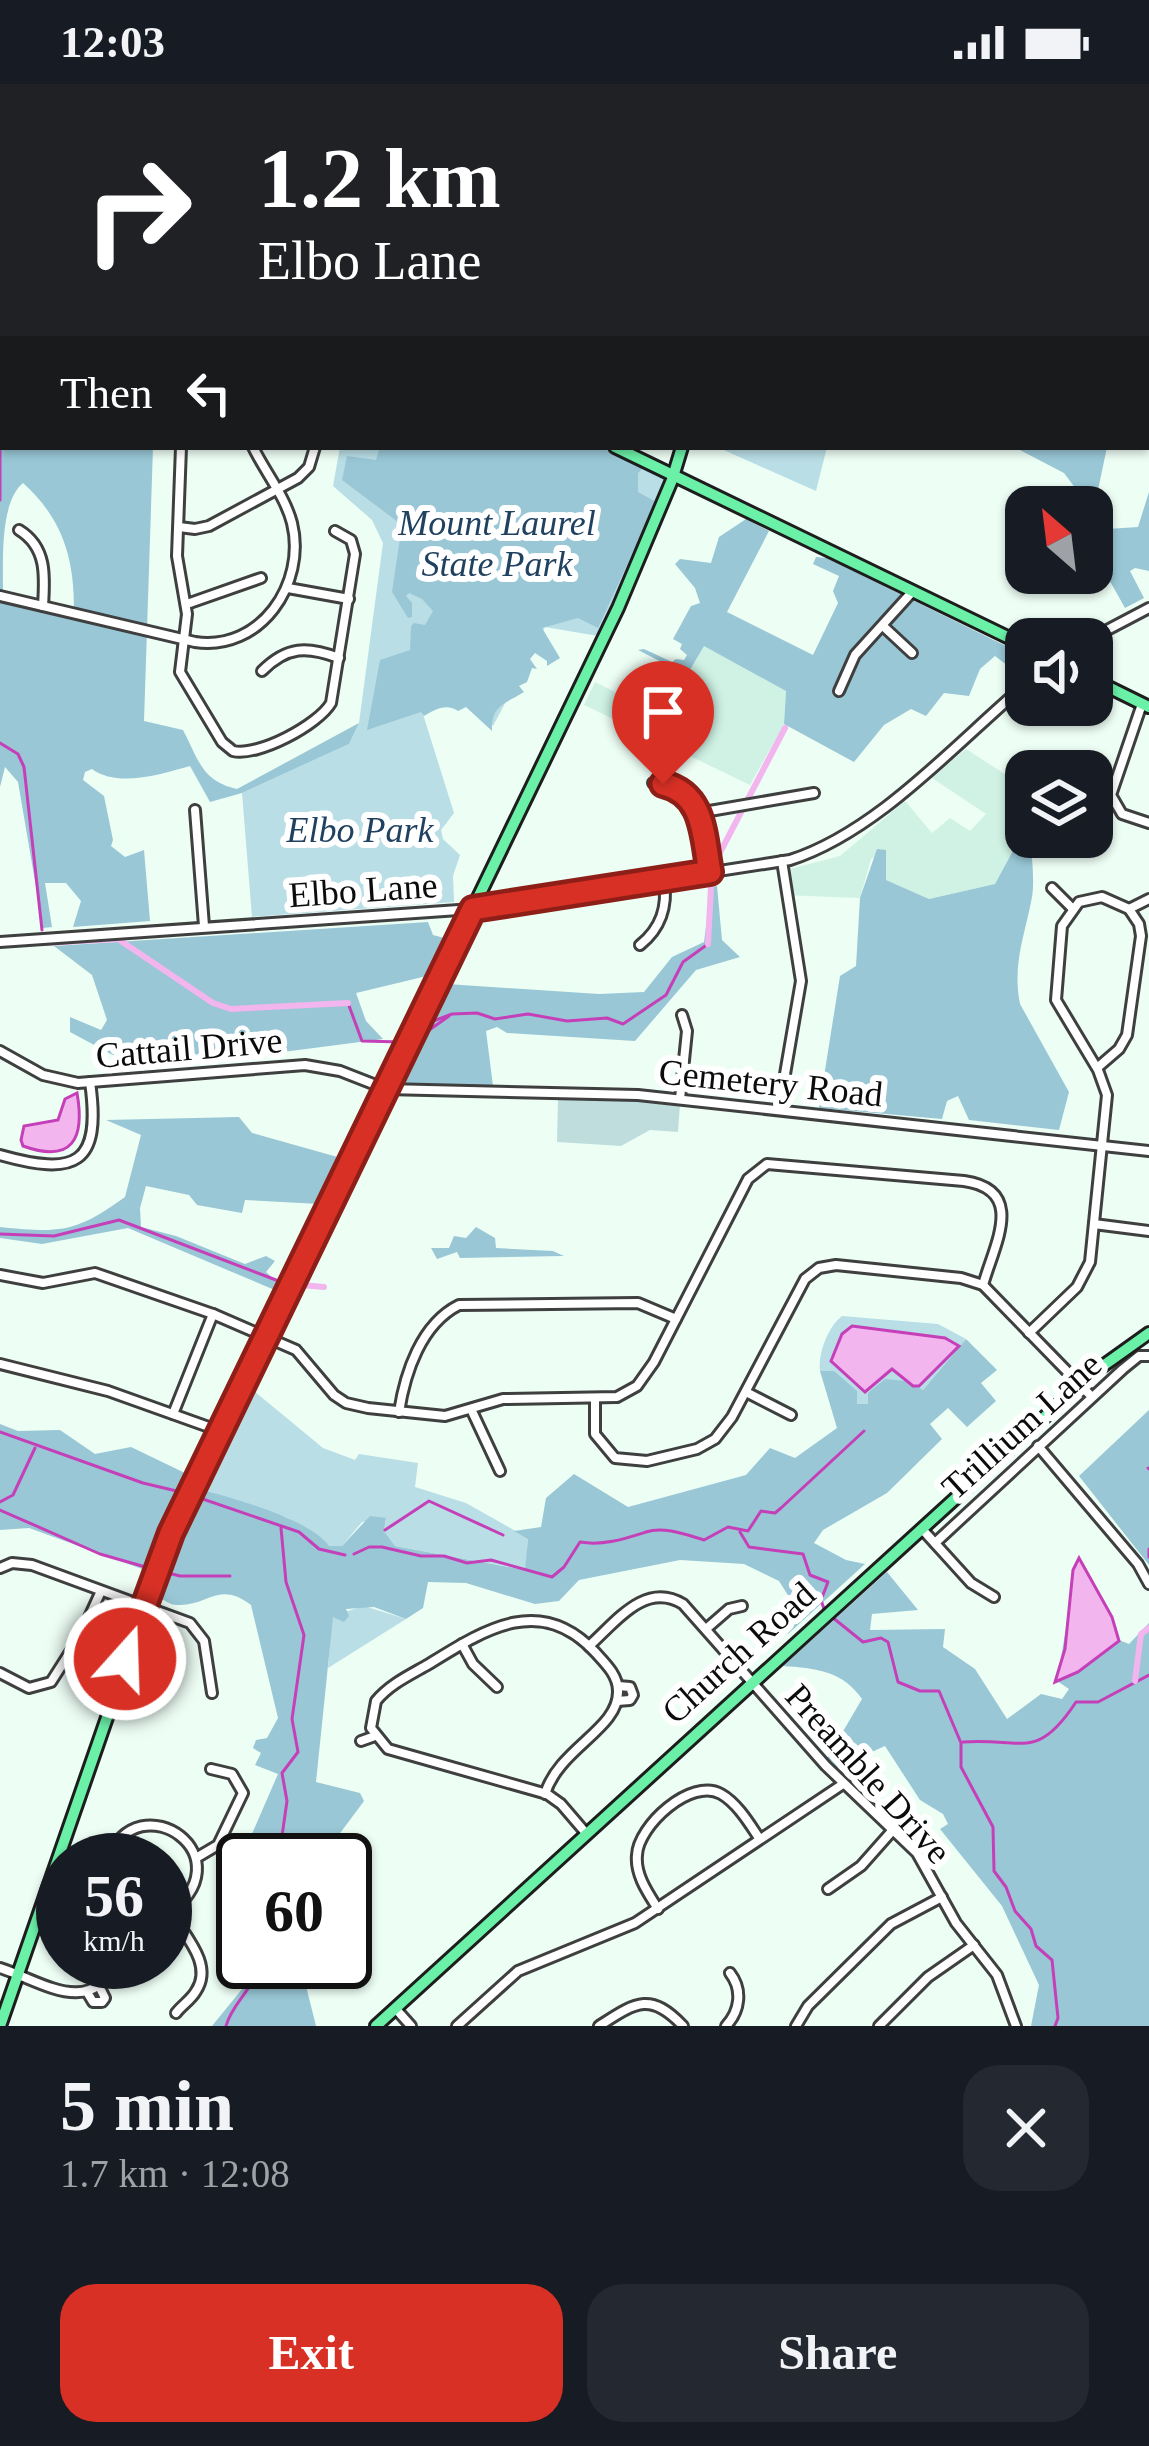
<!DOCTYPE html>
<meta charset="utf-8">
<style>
body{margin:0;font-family:"Times New Roman",serif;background:#242831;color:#f1f3f6;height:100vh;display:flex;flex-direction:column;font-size:45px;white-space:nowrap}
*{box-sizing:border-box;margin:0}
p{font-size:39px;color:#9ea1a6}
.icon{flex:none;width:66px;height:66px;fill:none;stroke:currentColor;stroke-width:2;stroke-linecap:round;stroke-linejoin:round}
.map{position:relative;height:1942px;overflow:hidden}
.details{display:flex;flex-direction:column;background:#171b24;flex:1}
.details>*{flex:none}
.guide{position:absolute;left:0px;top:0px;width:1149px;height:366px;box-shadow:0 3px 9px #0004;background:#202124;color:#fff;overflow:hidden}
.needle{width:78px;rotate:332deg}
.fabs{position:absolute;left:1005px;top:402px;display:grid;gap:24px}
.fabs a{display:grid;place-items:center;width:108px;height:108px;border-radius:24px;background:#171b24;box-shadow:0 3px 9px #0004;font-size:60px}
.speed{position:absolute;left:36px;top:1749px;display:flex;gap:24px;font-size:60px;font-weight:700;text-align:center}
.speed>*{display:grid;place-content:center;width:156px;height:156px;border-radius:50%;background:#171b24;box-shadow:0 3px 9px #0004;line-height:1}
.speed small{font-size:30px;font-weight:400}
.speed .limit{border:6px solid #111;border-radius:18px;background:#fff;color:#111}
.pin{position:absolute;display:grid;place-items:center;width:102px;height:102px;color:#fff;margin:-123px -51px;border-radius:50% 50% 50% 0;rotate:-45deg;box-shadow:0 0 12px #0007}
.pin .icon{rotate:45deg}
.me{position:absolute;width:132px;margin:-66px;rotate:20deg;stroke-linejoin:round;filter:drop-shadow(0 0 9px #0008)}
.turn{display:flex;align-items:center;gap:42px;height:252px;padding:0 60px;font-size:54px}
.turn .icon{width:156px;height:156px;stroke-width:2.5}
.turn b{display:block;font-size:84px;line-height:102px}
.then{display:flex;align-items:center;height:114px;padding:0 60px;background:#0003;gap:24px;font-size:45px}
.round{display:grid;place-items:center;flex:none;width:126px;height:126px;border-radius:36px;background:#242831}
.summary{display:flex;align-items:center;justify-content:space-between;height:204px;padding:0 60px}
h1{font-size:72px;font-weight:800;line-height:90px}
.button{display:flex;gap:24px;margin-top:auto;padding:24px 60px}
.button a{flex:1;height:138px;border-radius:36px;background:#d93025;color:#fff;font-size:48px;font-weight:800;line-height:138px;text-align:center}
.button a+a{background:#242831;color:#f1f3f6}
.status{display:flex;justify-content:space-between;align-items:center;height:84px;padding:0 60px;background:#171b24;direction:ltr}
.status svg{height:33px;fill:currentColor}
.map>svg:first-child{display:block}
.farmland{fill:#cff2e5}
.green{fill:#b9dee6}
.forest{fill:#99c7d6;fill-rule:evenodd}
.cemetery{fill:#c0ddde}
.water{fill:#f2b5ee;stroke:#c540b8;stroke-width:3}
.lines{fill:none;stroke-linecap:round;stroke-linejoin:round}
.stream{stroke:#c540b8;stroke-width:3}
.canal{stroke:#f2b5ee;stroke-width:6}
.minor-casing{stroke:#3f3f3f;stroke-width:14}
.major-casing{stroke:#1d1d1d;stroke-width:16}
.minor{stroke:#fff;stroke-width:8}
.major{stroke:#6bf0a8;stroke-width:10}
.route-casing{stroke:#8d1f18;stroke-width:30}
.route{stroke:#d93025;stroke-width:21}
.labels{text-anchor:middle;stroke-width:12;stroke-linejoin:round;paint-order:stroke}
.park-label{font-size:36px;font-style:italic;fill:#214160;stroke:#fff}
.street-label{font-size:36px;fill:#0c0c0c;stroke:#fff}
</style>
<div class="status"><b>12:03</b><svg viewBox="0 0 49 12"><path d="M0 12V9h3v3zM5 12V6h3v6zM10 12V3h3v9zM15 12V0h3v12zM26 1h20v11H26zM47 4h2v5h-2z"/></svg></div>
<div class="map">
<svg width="1149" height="1942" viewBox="0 0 1149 1942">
<rect width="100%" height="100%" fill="#edfef5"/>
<g class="farmland">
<polygon points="704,561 786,606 784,640 750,701 584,621 595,598 671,636 687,591"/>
<polygon points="966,665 1014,696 1006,730 1024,745 995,800 929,815 886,796 886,766 871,775 860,814 783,811 778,788 840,772 905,717 932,749 950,734 970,747 986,730 932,694"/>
</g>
<g class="green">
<polygon points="340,363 613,363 674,391 604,553 545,543 493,642 470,612 422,627 454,729 441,746 443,755 460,771 453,792 454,818 252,833 242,709 349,660 359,639 383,459 372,436 333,402"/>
<polygon points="717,363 827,363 816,407"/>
<path d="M842,1232L938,1240L966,1255L923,1306L868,1309V1320L857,1321L834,1287H820C818,1269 828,1243 842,1232Z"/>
<polygon points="249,1303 323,1364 355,1376 359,1370 418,1379 415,1403 466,1419 528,1454 526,1486 395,1462 384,1447 386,1435 362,1438 342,1462 328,1462 288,1434 199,1405"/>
<polygon points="364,1522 406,1535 328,1584 332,1532"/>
</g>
<g class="forest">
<polygon points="147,0 696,0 146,3"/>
<path d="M0,227L3,363H153L144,637L183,646C198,674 201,697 237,705L359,639L349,660L242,709L210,718L190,682C161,690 118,704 92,685L85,688L83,696L104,712L113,756L111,762L125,773L144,766L150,837L73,843L81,817L66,799H45L52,843L43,844L18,698L5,683L0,703ZM23,399C62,434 74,473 74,524L3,506C3,475 0,418 23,399Z"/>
<path d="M380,363H599L643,384L638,389V408L656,418L598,544L578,534L542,544L560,574L547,582V577L535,569L530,575L537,585L532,584L527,598L519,602L524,608C505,620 491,621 492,647L466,623L458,627C447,619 435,625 424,632L421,628L367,646L380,576L410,566L411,542L414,539L425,541L433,527L422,515L409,509L406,512L412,519V533L408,534L392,508L402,441L342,396L347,372L376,376Z"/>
<polygon points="1014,363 1107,363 1092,435 1092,423 1080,423 1082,413 1064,389"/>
<polygon points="1149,408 1149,487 1135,484 1130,487 1144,514 1125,524 1111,499 1093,485 1092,446 1138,443"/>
<polygon points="746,435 769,447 727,528 813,571 838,519 833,507 839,492 813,480 816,473 827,474 1026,572 1026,586 1020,591 995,572 980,585 969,612 944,609 926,632 911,625 884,641 854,678 784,640 786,607 704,562 687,591 638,566 644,565 672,578 676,575 684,576 687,571 680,565 682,560 673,555 691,522 700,519 695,504 675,480 680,475 711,479 719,453"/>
<path d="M1006,730L1026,736V753H1031C1031,772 1035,794 1032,813C1025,851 1012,880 1020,920L1069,1008L1059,1046L969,1036L958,1012L947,1017L942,1035L819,1024L840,892L856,882L860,814L877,765L886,766V796L929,815L995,800L1024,746Z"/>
<polygon points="717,802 722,856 740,873 696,886 635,957 507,949 497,943 486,947 493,1002 406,999 405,992 447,900 599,910 644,908 672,873 704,858 711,803"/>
<polygon points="428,838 433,851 448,855 431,891 356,909 366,937 383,955 221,976 124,977 70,948 70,933 101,946 107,936 92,891 54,862"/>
<path d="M239,1033L252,1049L341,1074L319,1120L245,1116L242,1129L197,1121L189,1111L146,1102L140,1124L141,1143L176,1152L245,1180L266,1172L275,1177L266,1188L279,1200L277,1207L128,1144L42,1160L0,1154V1143C61,1149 75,1149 125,1113L141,1051L106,1036Z"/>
<polygon points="476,1143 495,1154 496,1164 553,1167 564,1172 460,1174 457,1168 437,1175 431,1164 449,1164 454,1152 466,1154"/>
<path d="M966,1255L997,1286L981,1299L996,1317L967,1343L948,1324L930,1340L942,1355L887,1409L823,1446L814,1459L846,1476L865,1480L788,1550L791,1516L779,1497L744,1480L680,1476L579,1496L559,1517L535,1520L466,1499L428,1498L423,1524L406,1535L374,1523L346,1525L349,1532L344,1538L333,1533L316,1698L360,1709L364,1717L338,1752L333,1776H243V1878H300L316,1942H212L247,1899L224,1847L230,1837L221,1821L278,1690L255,1681L261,1669L253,1664L256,1656L267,1654L278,1634L251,1521C218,1496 207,1523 177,1521C170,1521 164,1516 158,1513L173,1466L199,1405C232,1414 310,1435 329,1462H342L370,1432L386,1434L384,1447L395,1462L525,1486L528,1455L514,1447L541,1443L546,1414L574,1390L628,1423L746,1391L770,1364L795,1374L837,1344L820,1287H834L857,1307V1320H868V1309L885,1295L905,1297L923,1306Z"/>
<polygon points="1149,1326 1149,1481 1079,1392"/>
<polygon points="0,1340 18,1347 60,1346 95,1370 131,1363 187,1390 145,1486 29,1444 0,1446"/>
<path d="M1078,1474L1119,1556L1129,1560L1149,1539V1942H1031L1039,1901L1002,1822L940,1745L948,1740L943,1730L920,1716L885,1662L832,1686L825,1678L862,1615C843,1587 815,1584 783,1582L887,1488L918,1526L872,1530L870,1546L945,1545L943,1563L975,1585L1007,1635L1041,1610L1062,1615L1069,1605L1057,1597Z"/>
</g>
<polygon class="cemetery" points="558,1013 680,1020 678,1048 650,1046 621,1062 557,1058"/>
<g class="water">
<path d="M77,1009C85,1054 73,1080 23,1062L21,1056L24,1042L58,1036L65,1015Z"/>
<polygon points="852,1242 945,1254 959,1262 919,1302 913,1302 892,1285 865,1308 831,1277 842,1250"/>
<polygon points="1079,1474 1112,1533 1119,1557 1078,1588 1055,1598 1065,1565 1073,1486"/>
</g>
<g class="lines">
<g class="stream">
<polyline points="455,0 459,3"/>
<polyline points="646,3 646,0"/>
<polyline points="0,364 0,416"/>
<polyline points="0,659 18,670 24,683 42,846"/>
<polyline points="348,919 362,957 402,958"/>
<polyline points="428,939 452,930 477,929 495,935 528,930 567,937 607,934 623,940 666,911 683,878 708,860"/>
<polyline points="418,954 449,932"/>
<polyline points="0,1150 54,1152 119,1136 276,1196"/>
<polyline points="0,1348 143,1399 185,1409"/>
<polyline points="1148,1384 1149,1385"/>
<polyline points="194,1412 299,1448 319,1465 345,1471"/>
<polyline points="0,1418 13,1411 35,1364"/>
<polyline points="0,1426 100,1470 149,1484"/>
<polyline points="385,1446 429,1417 503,1451"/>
<polyline points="740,1448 749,1463 803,1470 810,1491 828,1498 821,1516 824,1525"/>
<polyline points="1149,1465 1149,1473"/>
<path d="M354,1470L369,1463H382L421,1472H444L467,1479L491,1476L552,1493L564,1483L580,1458C603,1462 624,1455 646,1448C664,1442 687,1451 704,1456L728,1443L748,1447L761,1427L775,1429L781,1424L864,1347"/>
<polyline points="164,1488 180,1492 230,1492"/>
<polyline points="832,1533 863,1558 881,1554 888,1558 898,1598 920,1607 939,1607 961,1659 961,1683 993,1743 994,1787 1006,1803 1015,1827 1031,1845 1036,1862 1052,1876 1058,1934 1055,1942"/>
<path d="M963,1658C1021,1653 1036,1679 1076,1618H1098L1149,1591"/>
<polyline points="272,1776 282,1752 287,1717 282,1689 298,1668 292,1635 304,1551 286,1498 281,1444"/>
<path d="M226,1942C233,1917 255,1906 258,1878"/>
</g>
<g class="canal">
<polyline points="45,859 118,855 213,919 231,925 348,919"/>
<polyline points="708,860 712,784 785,644"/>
<polyline points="301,1201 324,1203"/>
<polyline points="1135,1597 1141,1550 1149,1544"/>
</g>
<g class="minor-casing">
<g id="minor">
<polyline points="72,0 72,3"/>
<polyline points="112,3 113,0"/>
<polyline points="1022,3 1026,1"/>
<polyline points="1146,27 1149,27"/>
<polyline points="0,43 3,41"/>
<polyline points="0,61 3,66"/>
<polyline points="1146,151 1149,150"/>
<path d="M181,363L177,472L187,530L180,588L222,658L233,667C258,673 318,641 331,619L355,470L351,456L335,447"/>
<polyline points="179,443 195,445 209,442 298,394 309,383 315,363"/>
<path d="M19,446C47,463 45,492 43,522"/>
<polyline points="288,504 349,515"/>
<path d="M0,512L195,558C260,568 307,500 292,439C285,412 265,388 253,363"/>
<polyline points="187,520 261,494"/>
<polyline points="883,542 912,569"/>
<polyline points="1090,555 1149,524"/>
<path d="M262,587C287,562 307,562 339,574"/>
<polyline points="839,607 855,571 913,507"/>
<polyline points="1142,620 1111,711 1122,730 1149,739"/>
<path d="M653,699C704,701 702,749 709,788"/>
<polyline points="195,726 204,842"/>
<polyline points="698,729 814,709"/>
<polyline points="1052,804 1072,824"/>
<polyline points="1129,825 1149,815"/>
<path d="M0,858L473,825L790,776C878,748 956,659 1026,600"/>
<path d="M640,861C661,844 668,823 664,796"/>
<polyline points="0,967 43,991 78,999 305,981 340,987 386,1005 638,1011 1149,1067"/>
<polyline points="680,1015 687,947 682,931"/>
<polyline points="779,1025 801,897 782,777"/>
<path d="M0,1071C75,1092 102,1082 90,998"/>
<polyline points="1094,1140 1149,1147"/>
<path d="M0,1191L43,1199L95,1189L213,1230L296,1266L334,1311L346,1319L368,1324L445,1332L503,1315L617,1313L637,1302L654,1278L748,1095L767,1080L964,1097C1027,1106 994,1161 983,1201"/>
<polyline points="1029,1249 1077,1203 1090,1178 1107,1011 1098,986 1056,916 1062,842 1079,818 1102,813 1129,825 1139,840 1141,852 1127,951 1119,965 1097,984"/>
<polyline points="0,1280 108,1307 220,1347"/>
<polyline points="746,1308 791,1331"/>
<polyline points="595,1314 595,1350 615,1374 647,1377 697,1365 715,1355 732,1333 805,1195 819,1184 836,1181 961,1194 983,1201 1092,1313"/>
<polyline points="471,1325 500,1387"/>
<path d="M399,1328C405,1289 421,1240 459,1221L638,1219L676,1235"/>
<polyline points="173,1330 213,1230"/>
<polyline points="1038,1362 1138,1480 1149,1500"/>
<polyline points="922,1445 971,1499 994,1513"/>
<polyline points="935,1459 1123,1285 1139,1272 1149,1272"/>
<polyline points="0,1484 12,1479 32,1481 190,1539 204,1557 212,1609"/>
<polyline points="706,1545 729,1525 742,1522"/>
<polyline points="462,1560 473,1580 497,1603"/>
<path d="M589,1562C616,1538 645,1497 683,1520L826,1682L917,1769L956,1839L997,1891L1016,1942"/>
<polyline points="0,1589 29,1604 51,1598 81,1551 101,1507"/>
<polyline points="617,1617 630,1616 633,1611 630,1603 618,1602"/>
<polyline points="361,1657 375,1652"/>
<path d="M545,1710C559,1664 619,1645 618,1607C618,1591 605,1579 595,1568C540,1509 484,1546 429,1580C410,1591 390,1600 376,1617L371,1644L388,1665L547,1710L561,1720L585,1748"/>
<polyline points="196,1774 218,1761 243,1709 232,1690 211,1685"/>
<path d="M108,1776C137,1695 252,1774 165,1832"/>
<polyline points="828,1805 861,1782 892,1747"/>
<path d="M658,1825C648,1809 635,1791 637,1771C638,1742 691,1693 721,1710C737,1719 749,1739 759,1754"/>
<path d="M171,1828C184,1851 214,1880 196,1907C191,1916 182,1921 176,1929"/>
<path d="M0,1884C44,1898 88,1934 118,1878"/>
<polyline points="87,1908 93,1918 102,1918 105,1914 99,1902"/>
<polyline points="395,1924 411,1942"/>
<polyline points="457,1942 518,1887 635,1839 843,1700"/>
<path d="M599,1942C635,1919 650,1907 683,1942"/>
<path d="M726,1942C740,1927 743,1906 730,1889"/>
<polyline points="796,1942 808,1922 891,1840 942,1813"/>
<polyline points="879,1942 928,1893 974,1861"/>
</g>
</g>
<g class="major-casing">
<g id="major">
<polyline points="773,3 774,0"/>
<polyline points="0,215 3,216"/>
<polyline points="615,363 1026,562"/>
<polyline points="1092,595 1149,623"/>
<polyline points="0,1942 171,1449 618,524 672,396 682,363"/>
<polyline points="376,1942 1093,1289 1149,1249"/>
</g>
</g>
<use href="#minor" class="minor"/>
<use href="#major" class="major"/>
</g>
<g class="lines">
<g class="route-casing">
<path id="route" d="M125,1575L171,1449L473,825L710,788C703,752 705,710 663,700"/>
</g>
<use href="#route" class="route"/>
</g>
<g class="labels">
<g class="park-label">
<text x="497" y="451">Mount Laurel<tspan x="497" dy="41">State Park</tspan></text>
<text x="360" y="758">Elbo Park</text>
</g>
<g class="street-label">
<text transform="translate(363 805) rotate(-4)" y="13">Elbo Lane</text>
<text transform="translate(189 963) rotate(-5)" y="13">Cattail Drive</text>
<text transform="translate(771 998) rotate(6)" y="13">Cemetery Road</text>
<text transform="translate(1021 1341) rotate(-42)" y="13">Trillium Lane</text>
<text transform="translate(738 1568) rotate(-42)" y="13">Church Road</text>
<text transform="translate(869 1689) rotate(48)" y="13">Preamble Drive</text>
</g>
</g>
</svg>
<div class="fabs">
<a><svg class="needle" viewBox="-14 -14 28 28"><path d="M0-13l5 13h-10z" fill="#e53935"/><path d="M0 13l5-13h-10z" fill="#9ea1a6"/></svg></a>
<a><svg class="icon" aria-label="sound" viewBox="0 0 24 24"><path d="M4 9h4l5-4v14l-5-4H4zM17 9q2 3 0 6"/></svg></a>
<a><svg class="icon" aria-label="layers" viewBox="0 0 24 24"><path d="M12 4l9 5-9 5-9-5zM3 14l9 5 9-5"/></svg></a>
</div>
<div class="speed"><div>56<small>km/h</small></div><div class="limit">60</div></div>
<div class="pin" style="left:663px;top:700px;background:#d93025"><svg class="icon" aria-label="arrive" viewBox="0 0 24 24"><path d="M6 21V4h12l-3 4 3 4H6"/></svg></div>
<svg class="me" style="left:125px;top:1575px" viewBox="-20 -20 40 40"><circle r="17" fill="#d93025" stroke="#fff" stroke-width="3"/><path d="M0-11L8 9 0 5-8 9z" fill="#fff"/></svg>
<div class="guide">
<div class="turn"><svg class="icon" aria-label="right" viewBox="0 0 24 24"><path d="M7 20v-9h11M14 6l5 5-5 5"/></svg><div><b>1.2 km</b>Elbo Lane</div></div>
<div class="then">Then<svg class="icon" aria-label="left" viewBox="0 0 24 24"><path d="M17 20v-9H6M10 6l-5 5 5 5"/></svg></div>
</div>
</div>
<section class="details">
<div class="summary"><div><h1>5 min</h1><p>1.7 km · 12:08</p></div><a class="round"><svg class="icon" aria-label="close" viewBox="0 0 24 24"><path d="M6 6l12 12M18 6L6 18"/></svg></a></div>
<div class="button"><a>Exit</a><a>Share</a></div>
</section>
